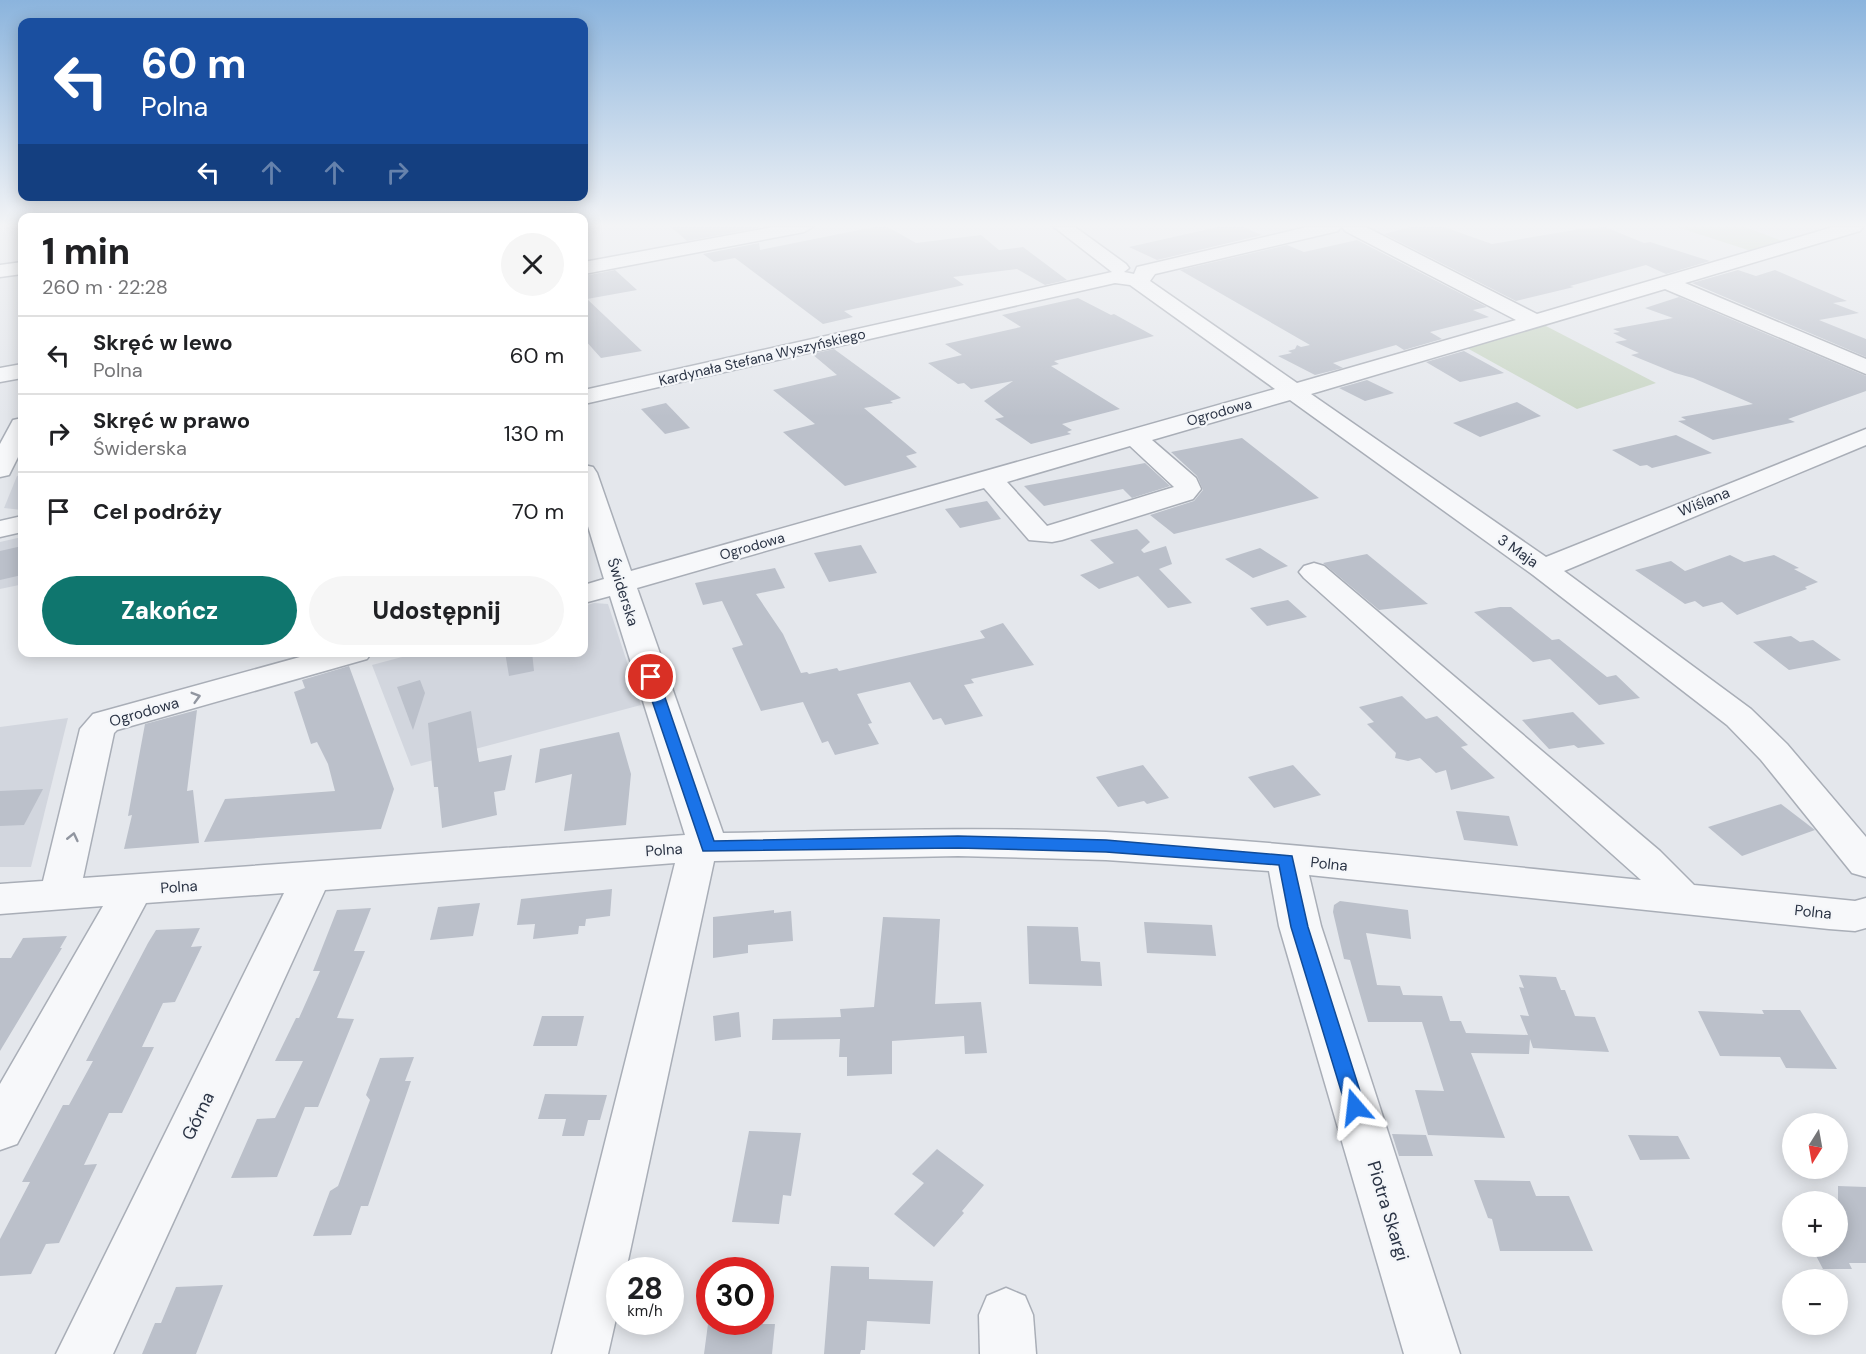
<!DOCTYPE html>
<html lang="pl">
<meta charset="utf-8">
<style>
body{margin:0;font-family:"DM Sans",sans-serif;background:#f6f6f6;color:#202124;height:100vh;display:flex;flex-direction:column;font-size:22px;white-space:nowrap}
*{box-sizing:border-box;margin:0}
p{font-size:20px;color:#757577}
.icon{flex:none;width:33px;height:33px;fill:none;stroke:currentColor;stroke-width:2;stroke-linecap:round;stroke-linejoin:round}
.map{position:relative;flex:1;overflow:hidden}
.drawer{position:absolute;left:18px;top:213px;width:570px;height:444px;display:flex;flex-direction:column;background:#fff;border-radius:12px;box-shadow:0 3px 15px #0003}
.drawer>*{flex:none}
.banner{position:absolute;left:18px;top:18px;width:570px;height:183px;border-radius:12px;box-shadow:0 3px 15px #0003;background:#1a4fa0;color:#fff;overflow:hidden}
.needle{width:39px;rotate:191deg}
.fabs{position:absolute;left:1782px;top:1113px;display:grid;gap:12px}
.fabs a{display:grid;place-items:center;width:66px;height:66px;border-radius:50%;background:#fff;box-shadow:0 3px 15px #0003;font-size:30px}
.speed{position:absolute;left:606px;top:1257px;display:flex;gap:12px;font-size:30px;font-weight:700;text-align:center}
.speed>*{display:grid;place-content:center;width:78px;height:78px;border-radius:50%;background:#fff;box-shadow:0 3px 15px #0003;line-height:1}
.speed small{font-size:15px;font-weight:400}
.speed .limit{border:9px solid #d22;background:#fff;color:#111}
.pin{position:absolute;display:grid;place-items:center;width:51px;height:51px;color:#fff;margin:-26px;border:3px solid #fff;border-radius:50%;box-shadow:0 2px 6px #0007}
.me{position:absolute;width:66px;margin:-33px;rotate:343deg;stroke-linejoin:round;filter:drop-shadow(0 0 4px #0008)}
.turn{display:flex;align-items:center;gap:21px;height:126px;padding:0 24px;font-size:27px}
.turn .icon{width:78px;height:78px;stroke-width:2.5}
.turn b{display:block;font-size:42px;line-height:51px}
.lanes{display:flex;align-items:center;height:57px;padding:0 24px;background:#0003;justify-content:center;gap:30px;direction:ltr}
.lanes .off{opacity:.35}
.round{display:grid;place-items:center;flex:none;width:63px;height:63px;border-radius:32px;background:#f6f6f6}
.head{display:flex;align-items:center;justify-content:space-between;height:102px;padding:0 24px}
h1{font-size:36px;font-weight:800;line-height:45px}
.cta{display:flex;gap:12px;margin-top:auto;padding:12px 24px}
.cta a{flex:1;height:69px;border-radius:36px;background:#0f766e;color:#fff;font-size:24px;font-weight:800;line-height:69px;text-align:center}
.cta a+a{background:#f6f6f6;color:#202124}
ul{padding:0;list-style:none}
li{display:flex;align-items:center;gap:18px;height:78px;padding:0 24px;border-top:2px solid #e0e0e0}
li div{flex:1}
li b{display:block;font-size:22px}
li em{font-style:normal}
.map>svg:first-child{display:block}
.built{fill:#d2d6de}
.green{fill:#c9d6c5}
.building{fill:#bbc0ca}
.lines{fill:none;stroke-linecap:round;stroke-linejoin:round}
.minor-casing{stroke:#a9aeb7;stroke-width:3}
.minor{fill:#f7f8fa;fill-rule:evenodd}
.oneway{stroke:#9196a0}
.route{fill:#1a73e8;stroke:#114b97;stroke-width:1.5}
.labels{text-anchor:middle;stroke-width:4.5;stroke-linejoin:round;paint-order:stroke}
.far-street-label{font-size:14px;fill:#2b3445;stroke:#f4f6f9}
.street-label{font-size:15px;fill:#2b3445;stroke:#f4f6f9}
.near-street-label{font-size:18px;fill:#2b3445;stroke:#f4f6f9}
</style>
<div class="map">
<svg width="1866" height="1354" viewBox="0 0 1866 1354">
<rect width="100%" height="100%" fill="#e4e7ec"/>
<g class="built">
<polygon points="22,475 22,510 4,508 17,476"/>
<polygon points="22,537 22,610 19,585 0,589 0,542"/>
<polygon points="594,603 608,604 641,705 411,766 372,665 417,653 584,652 584,606"/>
<polygon points="68,718 31,867 0,867 0,727"/>
</g>
<g class="green">
<polygon points="1677,227 1745,227 1785,242 1754,252"/>
<polygon points="1544,325 1656,383 1577,409 1467,348"/>
</g>
<g class="building">
<polygon points="671,227 758,227 758,228 687,241"/>
<polygon points="874,227 888,227 916,243 981,235 999,250 1023,247 1067,280 1045,285 1017,269 953,277 964,285 844,311 853,317 823,324 735,258 714,262 703,254 759,243 760,250"/>
<polygon points="1218,227 1243,227 1262,235 1157,260 1129,247"/>
<polygon points="1411,227 1444,227 1492,244 1580,229 1605,227 1644,243 1650,242 1710,261 1666,274 1646,265 1570,286 1574,287 1516,301 1384,234"/>
<polygon points="1357,240 1487,307 1473,310 1489,317 1430,332 1442,339 1404,350 1396,345 1333,363 1343,368 1315,375 1278,356 1292,353 1288,351 1295,349 1297,345 1301,347 1310,345 1180,270 1287,245 1304,252"/>
<polygon points="615,270 637,290 587,299 642,351 601,358 584,339 584,276"/>
<polygon points="1738,270 1756,276 1775,270 1847,301 1833,303 1859,313 1819,320 1866,339 1866,357 1692,283"/>
<polygon points="1679,297 1866,376 1866,391 1788,419 1795,422 1713,440 1678,421 1686,420 1681,417 1753,404 1693,378 1675,373 1631,355 1639,353 1615,342 1627,340 1613,333 1620,332 1613,329 1673,318 1645,308"/>
<polygon points="1078,298 1111,315 1114,314 1154,336 1054,361 1059,364 1051,366 1120,409 1062,424 1072,430 1067,432 1071,434 1031,444 995,419 1004,417 984,401 1013,381 971,389 964,383 958,384 928,363 962,355 945,344 1021,327 1002,315"/>
<polygon points="834,349 901,398 890,401 893,403 864,408 917,453 906,456 917,467 845,486 783,432 815,424 773,390 837,375 812,354"/>
<polygon points="1464,351 1504,373 1460,382 1426,362"/>
<polygon points="1367,380 1394,393 1365,401 1339,388"/>
<polygon points="1517,402 1541,416 1480,437 1453,423"/>
<polygon points="666,403 690,428 665,434 641,409"/>
<polygon points="1676,435 1712,453 1652,468 1647,465 1640,466 1612,450"/>
<polygon points="1242,438 1319,498 1174,534 1150,515 1194,501 1203,490 1197,476 1171,452"/>
<polygon points="1145,463 1170,486 1132,498 1123,489 1044,506 1024,486"/>
<polygon points="987,501 1001,519 960,528 945,509"/>
<polygon points="1137,529 1150,542 1141,550 1144,553 1166,546 1172,564 1159,569 1192,603 1168,608 1138,576 1099,589 1080,575 1114,563 1090,540"/>
<polygon points="861,545 877,573 829,582 814,553"/>
<polygon points="22,546 22,575 0,580 0,551"/>
<polygon points="1260,548 1288,566 1253,578 1225,559"/>
<polygon points="1367,554 1428,604 1379,610 1323,563"/>
<polygon points="1730,555 1744,562 1774,555 1799,568 1794,569 1818,582 1805,587 1807,589 1737,615 1722,602 1703,607 1695,601 1685,604 1635,570 1671,561 1685,571"/>
<polygon points="775,568 785,588 756,594 783,634 801,673 807,672 809,674 837,668 839,671 985,638 980,631 1003,623 1034,665 971,679 974,683 964,685 983,716 945,725 941,718 933,720 910,682 857,694 872,723 868,724 879,744 835,755 828,741 822,743 803,702 761,711 732,648 743,645 722,601 703,605 695,583"/>
<polygon points="1288,600 1307,617 1267,626 1250,608"/>
<polygon points="1500,607 1511,607 1552,640 1559,639 1607,677 1616,675 1640,698 1599,705 1550,659 1533,662 1474,612"/>
<polygon points="1791,636 1800,642 1813,640 1841,660 1789,670 1753,642"/>
<polygon points="505,652 532,652 534,671 509,676"/>
<polygon points="349,666 394,789 381,829 204,842 225,799 335,791 328,764 317,742 311,744 294,692 305,688 302,680"/>
<polygon points="420,680 425,693 413,730 397,687"/>
<polygon points="1402,696 1426,719 1437,716 1468,745 1461,747 1495,778 1451,790 1446,770 1436,773 1420,758 1408,761 1395,758 1396,753 1367,724 1374,722 1359,707"/>
<polygon points="197,710 187,791 193,790 199,843 124,849 132,815 128,816 145,724"/>
<polygon points="471,711 479,762 512,755 505,790 494,792 497,815 442,828 438,787 434,787 428,723"/>
<polygon points="1573,712 1605,744 1578,748 1574,745 1549,749 1522,720"/>
<polygon points="619,732 631,774 626,825 564,831 572,774 535,783 540,749"/>
<polygon points="1143,765 1169,798 1147,804 1144,801 1118,807 1096,777"/>
<polygon points="1293,765 1321,795 1274,808 1248,777"/>
<polygon points="43,789 24,825 0,826 0,791"/>
<polygon points="1781,804 1815,830 1742,856 1708,827"/>
<polygon points="1456,811 1509,816 1518,846 1464,840"/>
<polygon points="612,889 610,916 586,919 585,926 579,926 578,934 533,939 535,924 517,925 521,899"/>
<polygon points="1340,901 1408,910 1411,939 1366,933 1377,985 1400,986 1403,995 1442,996 1450,1021 1461,1021 1466,1033 1528,1035 1520,1015 1529,1016 1519,987 1524,988 1519,975 1556,977 1561,990 1565,990 1575,1016 1595,1017 1609,1052 1533,1048 1530,1039 1529,1054 1471,1053 1505,1138 1428,1135 1415,1090 1444,1091 1422,1022 1368,1022 1350,960 1344,959 1333,912 1334,905"/>
<polygon points="480,903 473,936 430,940 438,907"/>
<polygon points="371,908 354,951 365,951 337,1018 354,1019 318,1107 305,1107 277,1177 231,1178 257,1119 275,1118 303,1061 275,1061 296,1018 299,1018 320,971 313,971 337,910"/>
<polygon points="774,910 774,913 791,911 793,941 748,945 748,953 713,958 713,917"/>
<polygon points="883,917 940,919 935,1004 981,1002 987,1053 965,1054 964,1036 892,1041 892,1074 847,1076 847,1057 839,1057 840,1039 772,1040 773,1019 841,1017 840,1009 874,1007"/>
<polygon points="1144,922 1212,925 1216,956 1147,953"/>
<polygon points="1027,926 1078,927 1081,961 1100,962 1102,986 1029,984"/>
<polygon points="200,928 191,947 202,946 175,1002 163,1003 142,1047 154,1047 122,1113 109,1113 84,1165 97,1164 59,1243 46,1244 31,1274 0,1276 0,1239 30,1182 22,1182 63,1105 69,1105 93,1061 86,1061 148,943 156,930"/>
<polygon points="67,936 60,948 62,948 0,1051 0,958 11,958 23,938"/>
<polygon points="1762,1010 1800,1010 1837,1069 1786,1068 1780,1057 1720,1056 1698,1011 1764,1014"/>
<polygon points="739,1012 741,1037 715,1041 713,1016"/>
<polygon points="542,1016 584,1016 577,1046 533,1046"/>
<polygon points="414,1057 405,1081 411,1081 368,1206 361,1206 351,1235 313,1236 330,1191 338,1186 370,1100 366,1095 380,1058"/>
<polygon points="545,1094 607,1095 600,1120 588,1120 584,1136 562,1136 566,1119 538,1119"/>
<polygon points="749,1131 801,1133 791,1196 783,1195 779,1224 732,1222"/>
<polygon points="1392,1134 1426,1135 1433,1156 1399,1156"/>
<polygon points="1628,1135 1678,1136 1690,1159 1640,1160"/>
<polygon points="937,1149 984,1185 962,1211 964,1213 934,1247 894,1214 924,1183 912,1174"/>
<polygon points="1474,1180 1530,1181 1536,1196 1569,1196 1593,1251 1500,1251 1492,1219 1488,1218"/>
<polygon points="1838,1186 1866,1187 1866,1263 1849,1263 1852,1269 1823,1269 1811,1246 1838,1246"/>
<polygon points="831,1266 869,1267 869,1279 933,1281 930,1324 867,1321 865,1350 861,1350 860,1354 824,1354"/>
<polygon points="223,1285 196,1354 142,1354 155,1323 161,1323 176,1287"/>
<polygon points="708,1324 775,1324 772,1354 704,1354"/>
</g>
<g class="lines">
<g class="minor-casing">
<g id="minor">
<polygon points="773,227 813,227 804,232 584,274 584,262"/>
<path d="M1054,227H1075L1126,264L1129,268L1124,272L1134,274L1137,267L1307,227H1341L1338,231L1155,274L1150,281L1297,383L1516,320L1345,231L1342,227H1366L1537,314L1833,227H1863L1860,231L1685,283L1866,359V374L1665,289L1311,394L1546,557L1866,429V445L1564,571L1751,709L1787,744L1866,837V877L1852,873L1761,760L1727,725L1533,575L1290,400L1152,440L1196,478L1201,489L1193,499L1062,540L1052,542L1029,540L984,488L637,588L723,833C850,831 978,826 1106,832C1285,841 1463,862 1641,880L1304,578L1299,572L1304,566L1314,563L1324,566L1660,851L1694,885L1855,901L1866,898V928L1855,931L1829,929L1309,875L1321,926L1460,1354H1404L1279,926L1269,871L1106,860L958,856L714,861L626,1270H620V1301L608,1354H552L675,863L325,890L113,1354H56L284,893L146,903L17,1144L0,1150V1084L103,906L0,914V884L43,881L80,729L93,714L318,652H372L367,659L117,730L114,733L83,878L685,835L610,596L584,603V585L604,579L584,513V465L593,467L597,473L631,571L1275,389L1130,285L1115,283L584,404V390L1112,272ZM1130,446L1174,487L1047,526L1007,482Z"/>
<polygon points="22,262 22,274 0,277 0,265"/>
<polygon points="22,364 22,378 0,382 0,368"/>
<polygon points="22,418 22,449 9,475 0,477 0,444 13,420"/>
<polygon points="22,516 22,532 0,537 0,521"/>
<polygon points="1006,1288 1025,1296 1033,1315 1036,1354 980,1354 979,1315 987,1296"/>
</g>
</g>
<use href="#minor" class="minor"/>
</g>
<defs><path id="oneway-chevron" d="M-2-3.5L2.5 0L-2 3.5" fill="none" stroke-width="1.6" stroke-linecap="round" stroke-linejoin="round" transform="scale(1.5)"/></defs>
<g class="oneway">
<use href="#oneway-chevron" transform="translate(196 697) rotate(-16)"/>
<use href="#oneway-chevron" transform="translate(73 837) rotate(-77)"/>
</g>
<linearGradient id="sky" x2="0" y2="1"><stop stop-color="#8bb4dd"/><stop offset="0.54" stop-color="#f3f4f6"/><stop offset="1" stop-color="#f3f4f6" stop-opacity="0"/></linearGradient>
<rect width="1866" height="417" fill="url(#sky)"/>
<polygon class="route" points="651,673 658,677 714,841 958,836 1106,840 1292,856 1308,927 1365,1107 1362,1113 1355,1115 1348,1113 1346,1107 1291,927 1279,865 1106,852 958,848 703,851 644,677"/>
<g class="labels">
<g class="far-street-label">
<text transform="translate(762 357) rotate(-13)" y="5">Kardynała Stefana Wyszyńskiego</text>
<text transform="translate(1219 412) rotate(-16)" y="5">Ogrodowa</text>
<text transform="translate(752 546) rotate(-16)" y="5">Ogrodowa</text>
</g>
<g class="street-label">
<text transform="translate(1704 502) rotate(-22)" y="5">Wiślana</text>
<text transform="translate(1518 551) rotate(35)" y="5">3 Maja</text>
<text transform="translate(623 592) rotate(72)" y="5">Świderska</text>
<text transform="translate(144 712) rotate(-16)" y="5">Ogrodowa</text>
<text transform="translate(664 850) rotate(-4)" y="5">Polna</text>
<text transform="translate(1329 864) rotate(6)" y="5">Polna</text>
<text transform="translate(179 887) rotate(-4)" y="5">Polna</text>
<text transform="translate(1813 912) rotate(6)" y="5">Polna</text>
</g>
<g class="near-street-label">
<text transform="translate(198 1116) rotate(-64)" y="6">Górna</text>
<text transform="translate(1388 1211) rotate(73)" y="6">Piotra Skargi</text>
</g>
</g>
</svg>
<div class="fabs">
<a><svg class="needle" viewBox="-14 -14 28 28"><path d="M0-13l5 13h-10z" fill="#e53935"/><path d="M0 13l5-13h-10z" fill="#757577"/></svg></a>
<a>+</a>
<a>−</a>
</div>
<div class="speed"><div>28<small>km/h</small></div><div class="limit">30</div></div>
<div class="pin" style="left:651px;top:677px;background:#d93025"><svg class="icon" aria-label="arrive" viewBox="0 0 24 24"><path d="M6 21V4h12l-3 4 3 4H6"/></svg></div>
<svg class="me" style="left:1355px;top:1107px" viewBox="-20 -20 40 40"><path d="M0-17L14 15 0 8-14 15z" fill="#1a73e8" stroke="#fff" stroke-width="4"/></svg>
<div class="banner">
<div class="turn"><svg class="icon" aria-label="left" viewBox="0 0 24 24"><path d="M17 20v-9H6M10 6l-5 5 5 5"/></svg><div><b>60 m</b>Polna</div></div>
<div class="lanes"><svg class="icon" aria-label="left" viewBox="0 0 24 24"><path d="M17 20v-9H6M10 6l-5 5 5 5"/></svg><svg class="icon off" aria-label="ahead" viewBox="0 0 24 24"><path d="M12 20V5M6 11l6-6 6 6"/></svg><svg class="icon off" aria-label="ahead" viewBox="0 0 24 24"><path d="M12 20V5M6 11l6-6 6 6"/></svg><svg class="icon off" aria-label="right" viewBox="0 0 24 24"><path d="M7 20v-9h11M14 6l5 5-5 5"/></svg></div>
</div>
<section class="drawer">
<div class="head"><div><h1>1 min</h1><p>260 m · 22:28</p></div><a class="round"><svg class="icon" aria-label="close" viewBox="0 0 24 24"><path d="M6 6l12 12M18 6L6 18"/></svg></a></div>
<ul>
<li><svg class="icon" aria-label="left" viewBox="0 0 24 24"><path d="M17 20v-9H6M10 6l-5 5 5 5"/></svg><div><b>Skręć w lewo</b><p>Polna</p></div><em>60 m</em></li>
<li><svg class="icon" aria-label="right" viewBox="0 0 24 24"><path d="M7 20v-9h11M14 6l5 5-5 5"/></svg><div><b>Skręć w prawo</b><p>Świderska</p></div><em>130 m</em></li>
<li><svg class="icon" aria-label="arrive" viewBox="0 0 24 24"><path d="M6 21V4h12l-3 4 3 4H6"/></svg><div><b>Cel podróży</b></div><em>70 m</em></li>
</ul>
<div class="cta"><a>Zakończ</a><a>Udostępnij</a></div>
</section>
</div>
